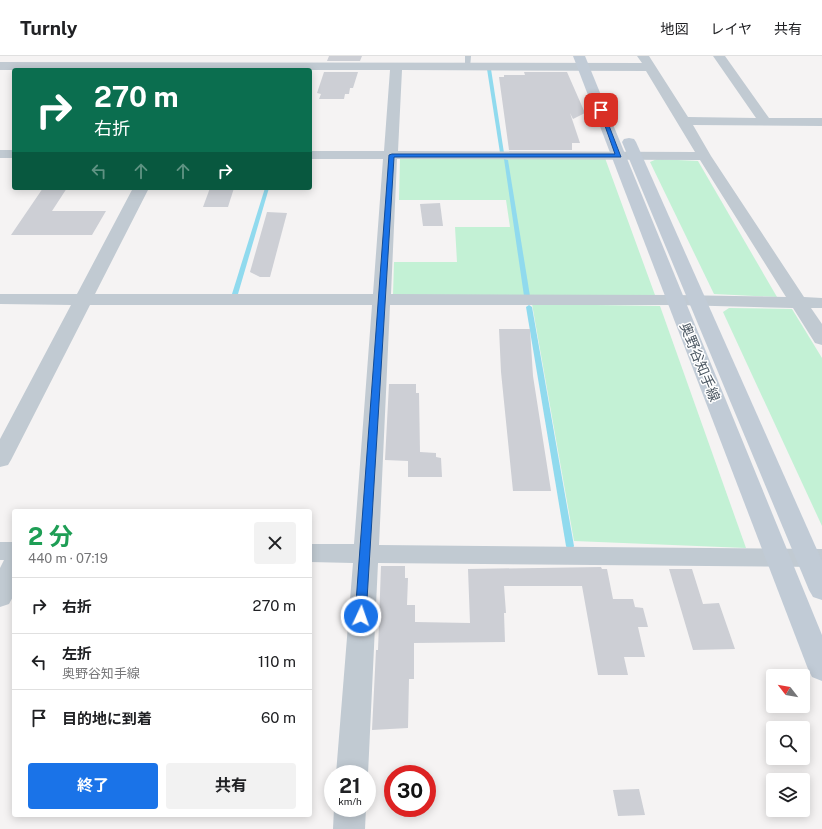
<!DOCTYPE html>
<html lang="ja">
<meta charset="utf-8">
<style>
body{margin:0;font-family:"Public Sans","Noto Sans JP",sans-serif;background:#f2f2f2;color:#202124;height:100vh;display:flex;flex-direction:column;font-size:15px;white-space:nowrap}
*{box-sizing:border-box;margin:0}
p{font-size:13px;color:#757577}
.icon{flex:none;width:22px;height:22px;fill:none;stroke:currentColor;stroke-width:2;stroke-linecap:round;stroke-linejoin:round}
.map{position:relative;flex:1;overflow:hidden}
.drawer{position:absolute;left:12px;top:453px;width:300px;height:308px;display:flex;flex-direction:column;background:#fff;border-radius:4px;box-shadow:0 2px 10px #0003}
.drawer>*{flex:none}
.banner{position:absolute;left:12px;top:12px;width:300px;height:122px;border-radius:4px;box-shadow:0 2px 10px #0003;background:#0b6e4f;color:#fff;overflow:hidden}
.needle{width:26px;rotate:301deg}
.buttons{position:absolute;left:766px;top:613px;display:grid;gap:8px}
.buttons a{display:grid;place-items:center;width:44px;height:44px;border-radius:4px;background:#fff;box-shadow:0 2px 10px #0003;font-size:20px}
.speed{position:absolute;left:324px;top:709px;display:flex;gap:8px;font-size:20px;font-weight:700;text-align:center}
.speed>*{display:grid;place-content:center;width:52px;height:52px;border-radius:50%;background:#fff;box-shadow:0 2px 10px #0003;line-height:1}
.speed small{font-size:10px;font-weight:400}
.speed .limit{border:6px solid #d22;background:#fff;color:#111}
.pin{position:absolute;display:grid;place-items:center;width:34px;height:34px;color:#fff;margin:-17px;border-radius:8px;box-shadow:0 2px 6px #0006}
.me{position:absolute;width:44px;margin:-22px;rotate:3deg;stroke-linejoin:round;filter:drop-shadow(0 0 3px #0008)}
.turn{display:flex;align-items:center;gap:14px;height:84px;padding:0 16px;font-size:18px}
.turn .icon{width:52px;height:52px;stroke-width:2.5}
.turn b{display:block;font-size:28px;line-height:34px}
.lanes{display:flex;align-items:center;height:38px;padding:0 16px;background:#0003;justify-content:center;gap:20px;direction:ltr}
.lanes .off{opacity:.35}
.round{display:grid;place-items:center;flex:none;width:42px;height:42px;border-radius:4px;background:#f2f2f2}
.overview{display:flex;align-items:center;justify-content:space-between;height:68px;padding:0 16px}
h1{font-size:24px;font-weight:700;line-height:30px;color:#1e9e55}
.button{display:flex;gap:8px;margin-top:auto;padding:8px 16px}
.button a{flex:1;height:46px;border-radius:4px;background:#1a73e8;color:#fff;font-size:16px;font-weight:700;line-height:46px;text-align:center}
.button a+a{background:#f2f2f2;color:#202124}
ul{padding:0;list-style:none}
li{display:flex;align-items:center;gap:12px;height:56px;padding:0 16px;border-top:1px solid #e0e0e0}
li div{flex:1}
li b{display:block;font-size:15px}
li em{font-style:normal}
header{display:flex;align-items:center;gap:24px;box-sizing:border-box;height:56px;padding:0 20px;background:#fff;border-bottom:1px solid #e0e0e0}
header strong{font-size:19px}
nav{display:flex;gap:22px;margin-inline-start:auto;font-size:14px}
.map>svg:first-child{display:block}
.green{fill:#c3f1d5}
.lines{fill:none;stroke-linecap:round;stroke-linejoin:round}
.stream{fill:#90daee;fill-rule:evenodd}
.building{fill:#cdcfd5}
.service{fill:#c1cad2;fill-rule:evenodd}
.minor{fill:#c1cad2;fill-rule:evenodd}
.secondary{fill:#c1cbd6;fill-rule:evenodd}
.route{fill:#1a73e8;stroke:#114b97}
.labels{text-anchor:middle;stroke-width:3;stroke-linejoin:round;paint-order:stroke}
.street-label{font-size:14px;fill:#4a5661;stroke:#fff}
</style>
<header>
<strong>Turnly</strong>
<nav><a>地図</a><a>レイヤ</a><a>共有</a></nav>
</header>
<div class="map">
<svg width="822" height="773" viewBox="0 0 822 773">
<rect width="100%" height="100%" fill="#f5f3f3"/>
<g class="green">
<polygon points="400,102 605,102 655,239 393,239 394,206 457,206 455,171 510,171 506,144 399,144"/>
<polygon points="657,103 698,105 777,241 714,238 650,106"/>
<polygon points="532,248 660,250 746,492 574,485"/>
<polygon points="729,252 792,253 822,302 822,470 723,256"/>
</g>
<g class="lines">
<g class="stream">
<polygon points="489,12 491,13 504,97 502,98 500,97 487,13"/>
<polygon points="504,103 508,104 530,240 527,242 524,240"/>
<polygon points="265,132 269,132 238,238 237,239 233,239 232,238"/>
<polygon points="529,249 532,251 574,490 573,492 567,492 566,490 526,251"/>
</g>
</g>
<g class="building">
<polygon points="329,0 362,0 360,5 327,5"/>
<polygon points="324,16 358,16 353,32 350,32 349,38 345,38 344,43 319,43 321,38 317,37"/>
<polygon points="524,16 567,16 585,57 573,63 570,57 580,87 572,87 572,94 509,94 499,21 504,21 504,19 525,19"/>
<polygon points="43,132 67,132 52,155 106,155 92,179 11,179"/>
<polygon points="210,132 234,132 228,151 203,151"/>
<polygon points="440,147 443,170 423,170 420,148"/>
<polygon points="267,156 287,157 270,221 260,221 250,216"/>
<polygon points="499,273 530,273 533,320 551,435 513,435 501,316"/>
<polygon points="389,328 416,328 416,337 419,337 420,396 436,397 436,401 441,402 442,421 408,421 408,405 385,404"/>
<polygon points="381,510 405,510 405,522 408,522 407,549 415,549 415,566 470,567 468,513 601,511 602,513 607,513 613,543 633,543 635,551 643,552 648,571 638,571 645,601 624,601 628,619 598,619 582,530 504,530 506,557 504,557 505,586 414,587 414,623 409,623 408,672 372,674 376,594 378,594"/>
<polygon points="669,513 692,513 703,548 719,547 735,593 693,594"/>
<polygon points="639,733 645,759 618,760 613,734"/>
</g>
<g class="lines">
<polygon class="service" points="465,0 471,0 470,12 465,11"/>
<g class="minor">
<path d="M637,0H649L688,61L756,62L713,0H725L769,62H822V70L693,69L711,100L804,241L822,242V252H811L822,268V289L815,287L793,252L676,249H390L379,489L822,493V511L378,507L368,718H336L353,507L310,506V488H354L372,249H90L11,404L8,409L0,411V383L71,249L0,248V238H77L133,132H149L95,238H373L383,103H310V95H384L390,14H0V6L642,7ZM402,14L646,15L695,96L398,95ZM397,103L700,104L786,241L676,239L391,238Z"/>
<rect x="0" y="94" width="14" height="8"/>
<polygon points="0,486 14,486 14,539 9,548 0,551 0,512 4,504 0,504"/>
<polygon points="334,752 366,752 365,773 333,773"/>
</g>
<g class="secondary">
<polygon points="573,0 585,0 822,579 822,625 812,621 808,613"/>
<polygon points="629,82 634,83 636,86 822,505 822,544 813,541 809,534 622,86 624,83"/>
</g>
</g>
<polygon class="route" points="599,53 603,54 621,101 394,101 366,560 365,563 357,563 355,560 389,99 392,98 615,98"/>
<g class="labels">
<g class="street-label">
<text transform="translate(700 306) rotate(68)" y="5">奥野谷知手線</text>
</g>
</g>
</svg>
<div class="buttons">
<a><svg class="needle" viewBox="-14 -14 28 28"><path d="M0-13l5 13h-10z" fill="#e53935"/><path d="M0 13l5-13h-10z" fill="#757577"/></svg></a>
<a><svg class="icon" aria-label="search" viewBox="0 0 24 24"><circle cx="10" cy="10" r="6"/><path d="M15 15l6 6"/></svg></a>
<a><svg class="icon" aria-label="layers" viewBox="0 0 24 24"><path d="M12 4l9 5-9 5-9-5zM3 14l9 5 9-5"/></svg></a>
</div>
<div class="speed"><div>21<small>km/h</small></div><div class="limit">30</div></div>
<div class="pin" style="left:601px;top:54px;background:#d93025"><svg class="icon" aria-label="arrive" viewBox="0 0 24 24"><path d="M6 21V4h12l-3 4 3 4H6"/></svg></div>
<svg class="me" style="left:361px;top:560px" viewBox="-20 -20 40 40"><circle r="17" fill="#1a73e8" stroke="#fff" stroke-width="3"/><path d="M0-11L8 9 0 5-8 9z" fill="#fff"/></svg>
<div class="banner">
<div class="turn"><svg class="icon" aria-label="right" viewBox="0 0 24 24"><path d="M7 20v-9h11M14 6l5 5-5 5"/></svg><div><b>270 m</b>右折</div></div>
<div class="lanes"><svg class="icon off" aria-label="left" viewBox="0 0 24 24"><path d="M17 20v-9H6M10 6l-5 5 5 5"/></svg><svg class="icon off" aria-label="ahead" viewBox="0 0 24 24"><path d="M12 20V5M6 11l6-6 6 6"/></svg><svg class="icon off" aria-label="ahead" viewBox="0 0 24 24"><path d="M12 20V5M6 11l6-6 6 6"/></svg><svg class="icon" aria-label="right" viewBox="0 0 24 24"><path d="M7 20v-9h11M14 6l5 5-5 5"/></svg></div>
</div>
<section class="drawer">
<div class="overview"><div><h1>2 分</h1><p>440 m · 07:19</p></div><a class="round"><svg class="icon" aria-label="close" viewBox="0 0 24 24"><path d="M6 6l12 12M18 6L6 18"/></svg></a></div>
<ul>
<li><svg class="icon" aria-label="right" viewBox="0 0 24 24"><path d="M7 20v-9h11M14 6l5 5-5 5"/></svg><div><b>右折</b></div><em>270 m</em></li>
<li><svg class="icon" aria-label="left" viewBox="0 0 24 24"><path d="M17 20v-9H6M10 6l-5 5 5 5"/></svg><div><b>左折</b><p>奥野谷知手線</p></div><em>110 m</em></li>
<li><svg class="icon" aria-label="arrive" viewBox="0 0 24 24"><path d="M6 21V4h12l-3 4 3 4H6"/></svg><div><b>目的地に到着</b></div><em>60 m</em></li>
</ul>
<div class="button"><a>終了</a><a>共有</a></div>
</section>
</div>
